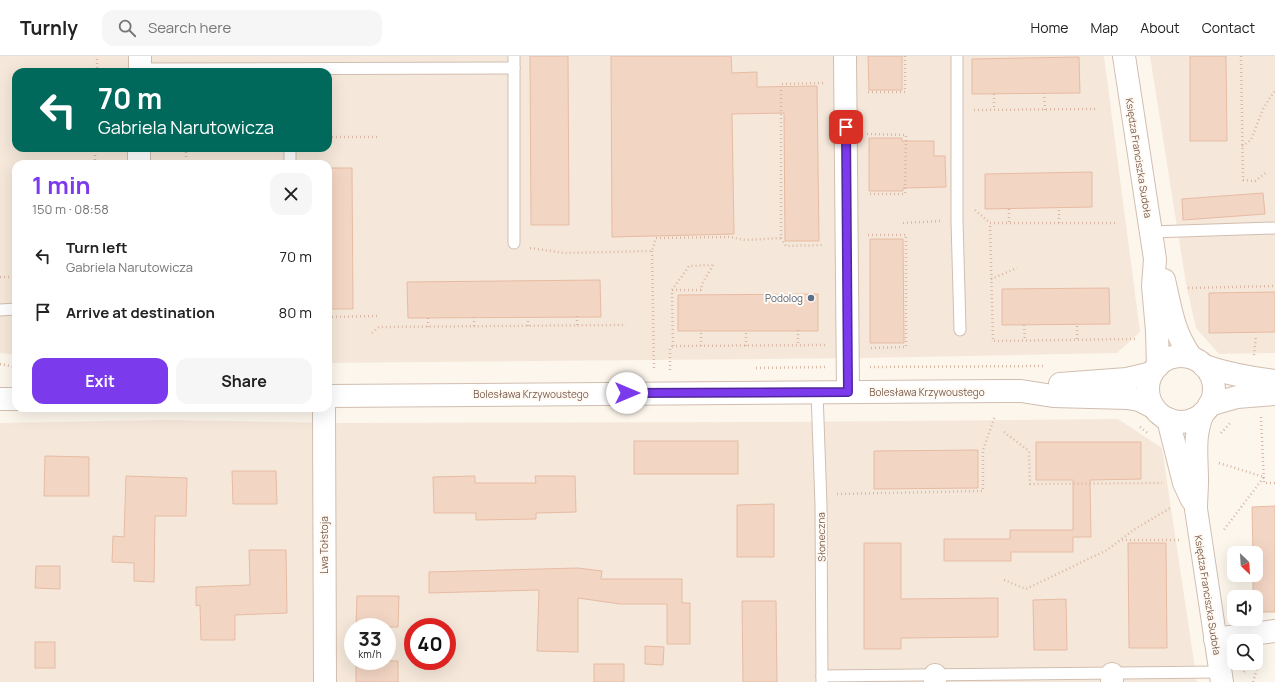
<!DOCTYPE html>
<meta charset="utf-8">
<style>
body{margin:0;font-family:Manrope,sans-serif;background:#f6f6f6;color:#222;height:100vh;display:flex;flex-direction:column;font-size:15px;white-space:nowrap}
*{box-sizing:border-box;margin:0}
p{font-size:13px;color:#767676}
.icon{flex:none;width:22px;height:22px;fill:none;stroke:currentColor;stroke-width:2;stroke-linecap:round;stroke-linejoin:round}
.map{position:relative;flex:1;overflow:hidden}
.side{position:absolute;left:12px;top:104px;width:320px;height:252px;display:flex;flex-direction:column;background:#fff;border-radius:12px;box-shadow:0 4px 16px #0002}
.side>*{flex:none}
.banner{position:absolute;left:12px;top:12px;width:320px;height:84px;border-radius:12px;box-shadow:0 4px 16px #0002;background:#00695c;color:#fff;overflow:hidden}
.needle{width:26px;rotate:155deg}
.tools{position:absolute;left:1227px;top:490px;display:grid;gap:8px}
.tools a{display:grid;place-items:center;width:36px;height:36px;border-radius:8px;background:#fff;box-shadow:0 4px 16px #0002;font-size:20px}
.speed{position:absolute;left:344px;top:562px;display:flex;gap:8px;font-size:20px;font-weight:700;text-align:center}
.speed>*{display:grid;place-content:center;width:52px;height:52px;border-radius:50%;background:#fff;box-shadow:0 4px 16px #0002;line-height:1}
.speed small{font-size:10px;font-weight:400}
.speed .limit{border:6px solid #d22;background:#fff;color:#111}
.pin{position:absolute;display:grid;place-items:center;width:34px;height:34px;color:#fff;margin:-17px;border-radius:8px;box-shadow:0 2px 6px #0006}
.me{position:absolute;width:44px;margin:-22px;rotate:90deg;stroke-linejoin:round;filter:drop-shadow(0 0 3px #0008)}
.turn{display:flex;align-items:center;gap:14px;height:84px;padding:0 20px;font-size:18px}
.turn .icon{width:52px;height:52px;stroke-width:2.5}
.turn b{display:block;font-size:28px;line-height:34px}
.round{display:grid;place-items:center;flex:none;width:42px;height:42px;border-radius:12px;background:#f6f6f6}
.headline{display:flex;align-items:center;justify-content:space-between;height:68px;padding:0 20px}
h1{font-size:24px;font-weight:700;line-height:30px;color:#7c3aed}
.cta{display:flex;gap:8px;margin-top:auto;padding:8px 20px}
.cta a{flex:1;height:46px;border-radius:12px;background:#7c3aed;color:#fff;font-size:16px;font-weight:700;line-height:46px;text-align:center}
.cta a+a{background:#f6f6f6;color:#222}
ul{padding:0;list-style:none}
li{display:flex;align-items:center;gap:12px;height:56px;padding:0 20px}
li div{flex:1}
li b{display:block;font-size:15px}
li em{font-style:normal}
header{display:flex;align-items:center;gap:24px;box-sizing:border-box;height:56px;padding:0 20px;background:#fff;border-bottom:1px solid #e0e0e0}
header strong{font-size:19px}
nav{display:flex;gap:22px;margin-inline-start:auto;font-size:14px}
.search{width:280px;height:36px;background:#f6f6f6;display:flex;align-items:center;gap:10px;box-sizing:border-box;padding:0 14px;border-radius:12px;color:#767676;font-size:15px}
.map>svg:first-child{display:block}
.residential{fill:#f5e8da;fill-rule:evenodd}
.building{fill:#f3d5c3;stroke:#e6bba3}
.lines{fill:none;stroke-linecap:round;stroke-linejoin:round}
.service-casing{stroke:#d1beb0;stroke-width:13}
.minor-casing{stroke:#d1beb0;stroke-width:24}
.tertiary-casing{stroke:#d1beb0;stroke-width:24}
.path{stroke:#d9b8a5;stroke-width:2.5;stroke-dasharray:1 3;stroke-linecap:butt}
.service{stroke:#fff;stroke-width:11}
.minor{stroke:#fff;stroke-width:22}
.tertiary{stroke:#fff;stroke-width:22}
.route-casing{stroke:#51269a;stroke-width:10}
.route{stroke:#7c3aed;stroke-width:7}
.service-dot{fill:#5c6f8a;stroke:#fffaf3;stroke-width:1.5}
.labels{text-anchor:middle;stroke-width:4;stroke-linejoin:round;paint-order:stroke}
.street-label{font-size:10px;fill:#7a5c4d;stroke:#fffaf3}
.service-label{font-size:10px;fill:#4e5e75;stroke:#fffaf3;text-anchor:end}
</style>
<header>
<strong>Turnly</strong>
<div class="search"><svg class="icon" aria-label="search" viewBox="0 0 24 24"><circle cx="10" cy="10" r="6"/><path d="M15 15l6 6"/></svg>Search here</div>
<nav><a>Home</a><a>Map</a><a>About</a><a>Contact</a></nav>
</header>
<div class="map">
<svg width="1275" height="626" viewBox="0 0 1275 626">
<rect width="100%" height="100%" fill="#fdf6ec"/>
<g class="residential">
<path d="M0,0H1104L1140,276L1117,297L863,302L328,307V108H16V299L0,297ZM16,16H328V92H16Z"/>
<polygon points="1150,0 1275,0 1275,297 1219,298 1196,272 1186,228"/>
<path d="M1118,363L1162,392L1197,626H0V367L165,364L341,367L777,366ZM353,571H387V605H353ZM413,571H447V605H413Z"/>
</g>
<g class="building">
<polygon points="530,0 568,0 569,169 531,169"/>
<polygon points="611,0 731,0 732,17 757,16 757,31 817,30 819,185 785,185 784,57 732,58 734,178 612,181"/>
<polygon points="868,0 902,0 902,34 869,34"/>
<polygon points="1190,0 1226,0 1227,85 1190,85"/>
<polygon points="1079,1 1080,37 972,38 972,3"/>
<polygon points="869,82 902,82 902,85 934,85 934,100 945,100 946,131 903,132 903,135 869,135"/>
<polygon points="328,112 352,112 353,253 328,253"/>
<polygon points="1092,116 1092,151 985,153 985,118"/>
<polygon points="1263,137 1265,158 1183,164 1182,143"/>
<polygon points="870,183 903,183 904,287 870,287"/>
<polygon points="600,224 601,261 408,262 407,226"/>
<polygon points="1109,232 1110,268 1002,269 1002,233"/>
<polygon points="1275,236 1275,276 1209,277 1209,237"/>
<polygon points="818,238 818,275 678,275 678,239"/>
<rect x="634" y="385" width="104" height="33"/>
<polygon points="1036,386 1141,386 1141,423 1090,424 1091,481 1073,481 1073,496 1011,496 1011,505 944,505 944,483 1010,483 1010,474 1073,474 1073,424 1036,424"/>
<polygon points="978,394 978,432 874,433 874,395"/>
<polygon points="45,400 89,401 89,440 44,440"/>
<polygon points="232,415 276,415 277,448 233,448"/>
<polygon points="126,420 187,422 186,460 155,460 154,526 134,525 134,507 112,506 113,480 124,481"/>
<polygon points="475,420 475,427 536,427 535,420 575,420 576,456 536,457 536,463 476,464 476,457 434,457 433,421"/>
<polygon points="774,448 774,501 737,501 737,449"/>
<polygon points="1275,450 1275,556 1256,556 1256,541 1253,541 1253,519 1256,519 1256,497 1253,497 1252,451"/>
<polygon points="864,487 901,487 901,543 998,542 998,581 901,582 901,593 864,593"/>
<polygon points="1128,487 1166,487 1167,592 1129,592"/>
<polygon points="249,494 286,494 287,557 235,559 235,584 201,584 200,549 196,550 196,531 250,529"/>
<polygon points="36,510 60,510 60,533 35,532"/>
<polygon points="578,512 602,515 601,523 682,523 682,547 690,547 690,588 667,588 667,548 620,548 578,542 578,596 537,595 539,534 429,537 429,516"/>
<polygon points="357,540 399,540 398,571 356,571"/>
<polygon points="1066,543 1067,594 1034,594 1033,544"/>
<polygon points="742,545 776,545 777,626 743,626"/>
<rect x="35" y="586" width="20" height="26"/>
<polygon points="645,590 664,591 663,609 645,608"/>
<rect x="356" y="605" width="42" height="21"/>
<rect x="594" y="608" width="30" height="18"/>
</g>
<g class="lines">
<g class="service-casing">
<g id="service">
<polyline points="514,0 514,187"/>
<polyline points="957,0 957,164 960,274"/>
<polyline points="140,13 514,12"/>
<polyline points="290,92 290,108"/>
<polyline points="1151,176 1275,172"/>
<polyline points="0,254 16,253"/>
<polyline points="817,336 821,449 822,626"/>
<polyline points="822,620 1220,616"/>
</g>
</g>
<g class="minor-casing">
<g id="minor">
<polyline points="845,0 848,336"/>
<polyline points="1124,0 1155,203 1153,230 1157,275 1158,310"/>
<polyline points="140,16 140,0"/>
<polyline points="139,108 139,92"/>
<path d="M1164,224C1171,254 1173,275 1191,301"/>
<polyline points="324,352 325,626"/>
<polyline points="1215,583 1275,575"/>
<polyline points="1112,618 1112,626"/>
<polyline points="935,619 935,626"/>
</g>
</g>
<g class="tertiary-casing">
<g id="tertiary">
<circle cx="1181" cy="333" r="33"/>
<path d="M1204,310C1228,318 1250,322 1275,325"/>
<polyline points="1060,328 1127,323 1152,317"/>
<polyline points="328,340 1003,335 1021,335 1053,340 1128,342 1139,344 1153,351"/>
<polyline points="0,343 16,343"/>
<polyline points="1209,349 1237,341 1275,338"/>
<path d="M1203,357C1193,381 1197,399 1197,425C1197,434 1196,443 1196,453L1222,626"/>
<polyline points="1168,363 1184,427 1192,444"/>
</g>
</g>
<g class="path">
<polyline points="1241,0 1243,124 1255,125 1267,116"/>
<polyline points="97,16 97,0"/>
<polyline points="823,27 781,28 781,182 786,190 824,189"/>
<polyline points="868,36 905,36 905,0"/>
<polyline points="1044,37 1045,54"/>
<polyline points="994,38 994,54"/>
<polyline points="974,54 1096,53"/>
<polyline points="867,78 906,79 905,138 868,138"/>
<polyline points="328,81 377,81"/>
<polyline points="1242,90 1251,84 1263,53 1273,37 1275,35"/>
<polyline points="186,92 186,108"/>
<polyline points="95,108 95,92"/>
<polyline points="1009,153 1009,168"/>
<polyline points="975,154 990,167"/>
<polyline points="903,167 941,165"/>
<polyline points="1059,167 1059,152"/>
<polyline points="1115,167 990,167 993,285 1135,283"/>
<polyline points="868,179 906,179 906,291 870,292"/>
<polyline points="530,192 565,197 652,195 656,182 730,181 745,184 781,182"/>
<polyline points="652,195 654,314"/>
<polyline points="713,209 702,228 701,234 672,234 673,290 825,289"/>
<polyline points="0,221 16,221"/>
<polyline points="991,223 1017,212"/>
<polyline points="1188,232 1275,230"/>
<polyline points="672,234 689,210 712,209"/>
<polyline points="328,261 377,260"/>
<polyline points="474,261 474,270"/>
<polyline points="528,261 528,270"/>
<polyline points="428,262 428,271"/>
<polyline points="577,269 577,260"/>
<polyline points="1024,269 1025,284"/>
<polyline points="798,274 798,289"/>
<polyline points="372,277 379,271 626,269"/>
<polyline points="1077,283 1077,268"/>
<polyline points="701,290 701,275"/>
<polyline points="746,290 746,275"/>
<polyline points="1254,299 1256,280"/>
<polyline points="0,308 16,311"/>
<polyline points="870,311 1045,310"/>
<polyline points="756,312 825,311"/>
<polyline points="670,314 670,292 673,290"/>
<polyline points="1261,361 1264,427 1275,427"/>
<polyline points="1140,371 1149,378"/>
<polyline points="1004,376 1029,395 1030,428 1162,427"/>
<polyline points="1221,377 1231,366"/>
<polyline points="1219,407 1264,421 1223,475"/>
<polyline points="837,438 983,435 983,394 995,360"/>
<polyline points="1122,484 1179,484"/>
<polyline points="1004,524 1026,533 1107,494 1135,473 1172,451"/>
<polyline points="1244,616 1252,607"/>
<polyline points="1253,626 1261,599"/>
</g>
<use href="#service" class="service"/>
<use href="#minor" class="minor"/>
<use href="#tertiary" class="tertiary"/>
</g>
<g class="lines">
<g class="route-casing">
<polyline id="route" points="627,337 848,336 846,71"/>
</g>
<use href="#route" class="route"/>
</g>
<circle class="service-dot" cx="811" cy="242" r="4"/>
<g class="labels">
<g class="street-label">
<text transform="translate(1139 102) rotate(81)" y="4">Księdza Franciszka Sudoła</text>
<text x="927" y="340">Bolesława Krzywoustego</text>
<text x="531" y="342">Bolesława Krzywoustego</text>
<text transform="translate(821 481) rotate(-91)" y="4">Słoneczna</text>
<text transform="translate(324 489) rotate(-90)" y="4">Lwa Tołstoja</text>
<text transform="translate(1208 539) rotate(81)" y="4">Księdza Franciszka Sudoła</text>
</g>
<g class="service-label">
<text x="803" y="246">Podolog</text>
</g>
</g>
</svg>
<div class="tools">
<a><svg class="needle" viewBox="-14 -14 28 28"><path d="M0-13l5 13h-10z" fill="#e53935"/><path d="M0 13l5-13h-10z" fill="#767676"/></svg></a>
<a><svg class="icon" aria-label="sound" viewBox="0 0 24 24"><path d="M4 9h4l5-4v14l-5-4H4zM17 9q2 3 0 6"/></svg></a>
<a><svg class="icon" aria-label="search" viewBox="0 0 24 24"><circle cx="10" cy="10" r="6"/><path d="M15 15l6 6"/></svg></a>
</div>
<div class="speed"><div>33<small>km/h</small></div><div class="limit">40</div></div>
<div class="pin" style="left:846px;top:71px;background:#d93025"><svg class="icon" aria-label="arrive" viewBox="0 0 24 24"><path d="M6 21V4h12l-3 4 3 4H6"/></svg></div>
<svg class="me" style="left:627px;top:337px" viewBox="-20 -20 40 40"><circle r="19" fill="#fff"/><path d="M0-13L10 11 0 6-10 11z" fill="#7c3aed"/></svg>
<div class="banner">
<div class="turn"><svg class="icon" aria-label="left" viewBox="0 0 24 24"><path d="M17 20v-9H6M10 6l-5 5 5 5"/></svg><div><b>70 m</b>Gabriela Narutowicza</div></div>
</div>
<section class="side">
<div class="headline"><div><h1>1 min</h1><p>150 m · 08:58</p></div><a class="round"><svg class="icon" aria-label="close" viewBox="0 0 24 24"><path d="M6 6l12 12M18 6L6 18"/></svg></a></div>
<ul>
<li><svg class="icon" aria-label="left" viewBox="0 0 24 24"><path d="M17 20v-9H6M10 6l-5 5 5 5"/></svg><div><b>Turn left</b><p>Gabriela Narutowicza</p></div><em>70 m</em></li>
<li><svg class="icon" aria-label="arrive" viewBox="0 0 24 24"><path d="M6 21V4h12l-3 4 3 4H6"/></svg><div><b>Arrive at destination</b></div><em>80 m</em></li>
</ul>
<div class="cta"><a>Exit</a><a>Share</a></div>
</section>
</div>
